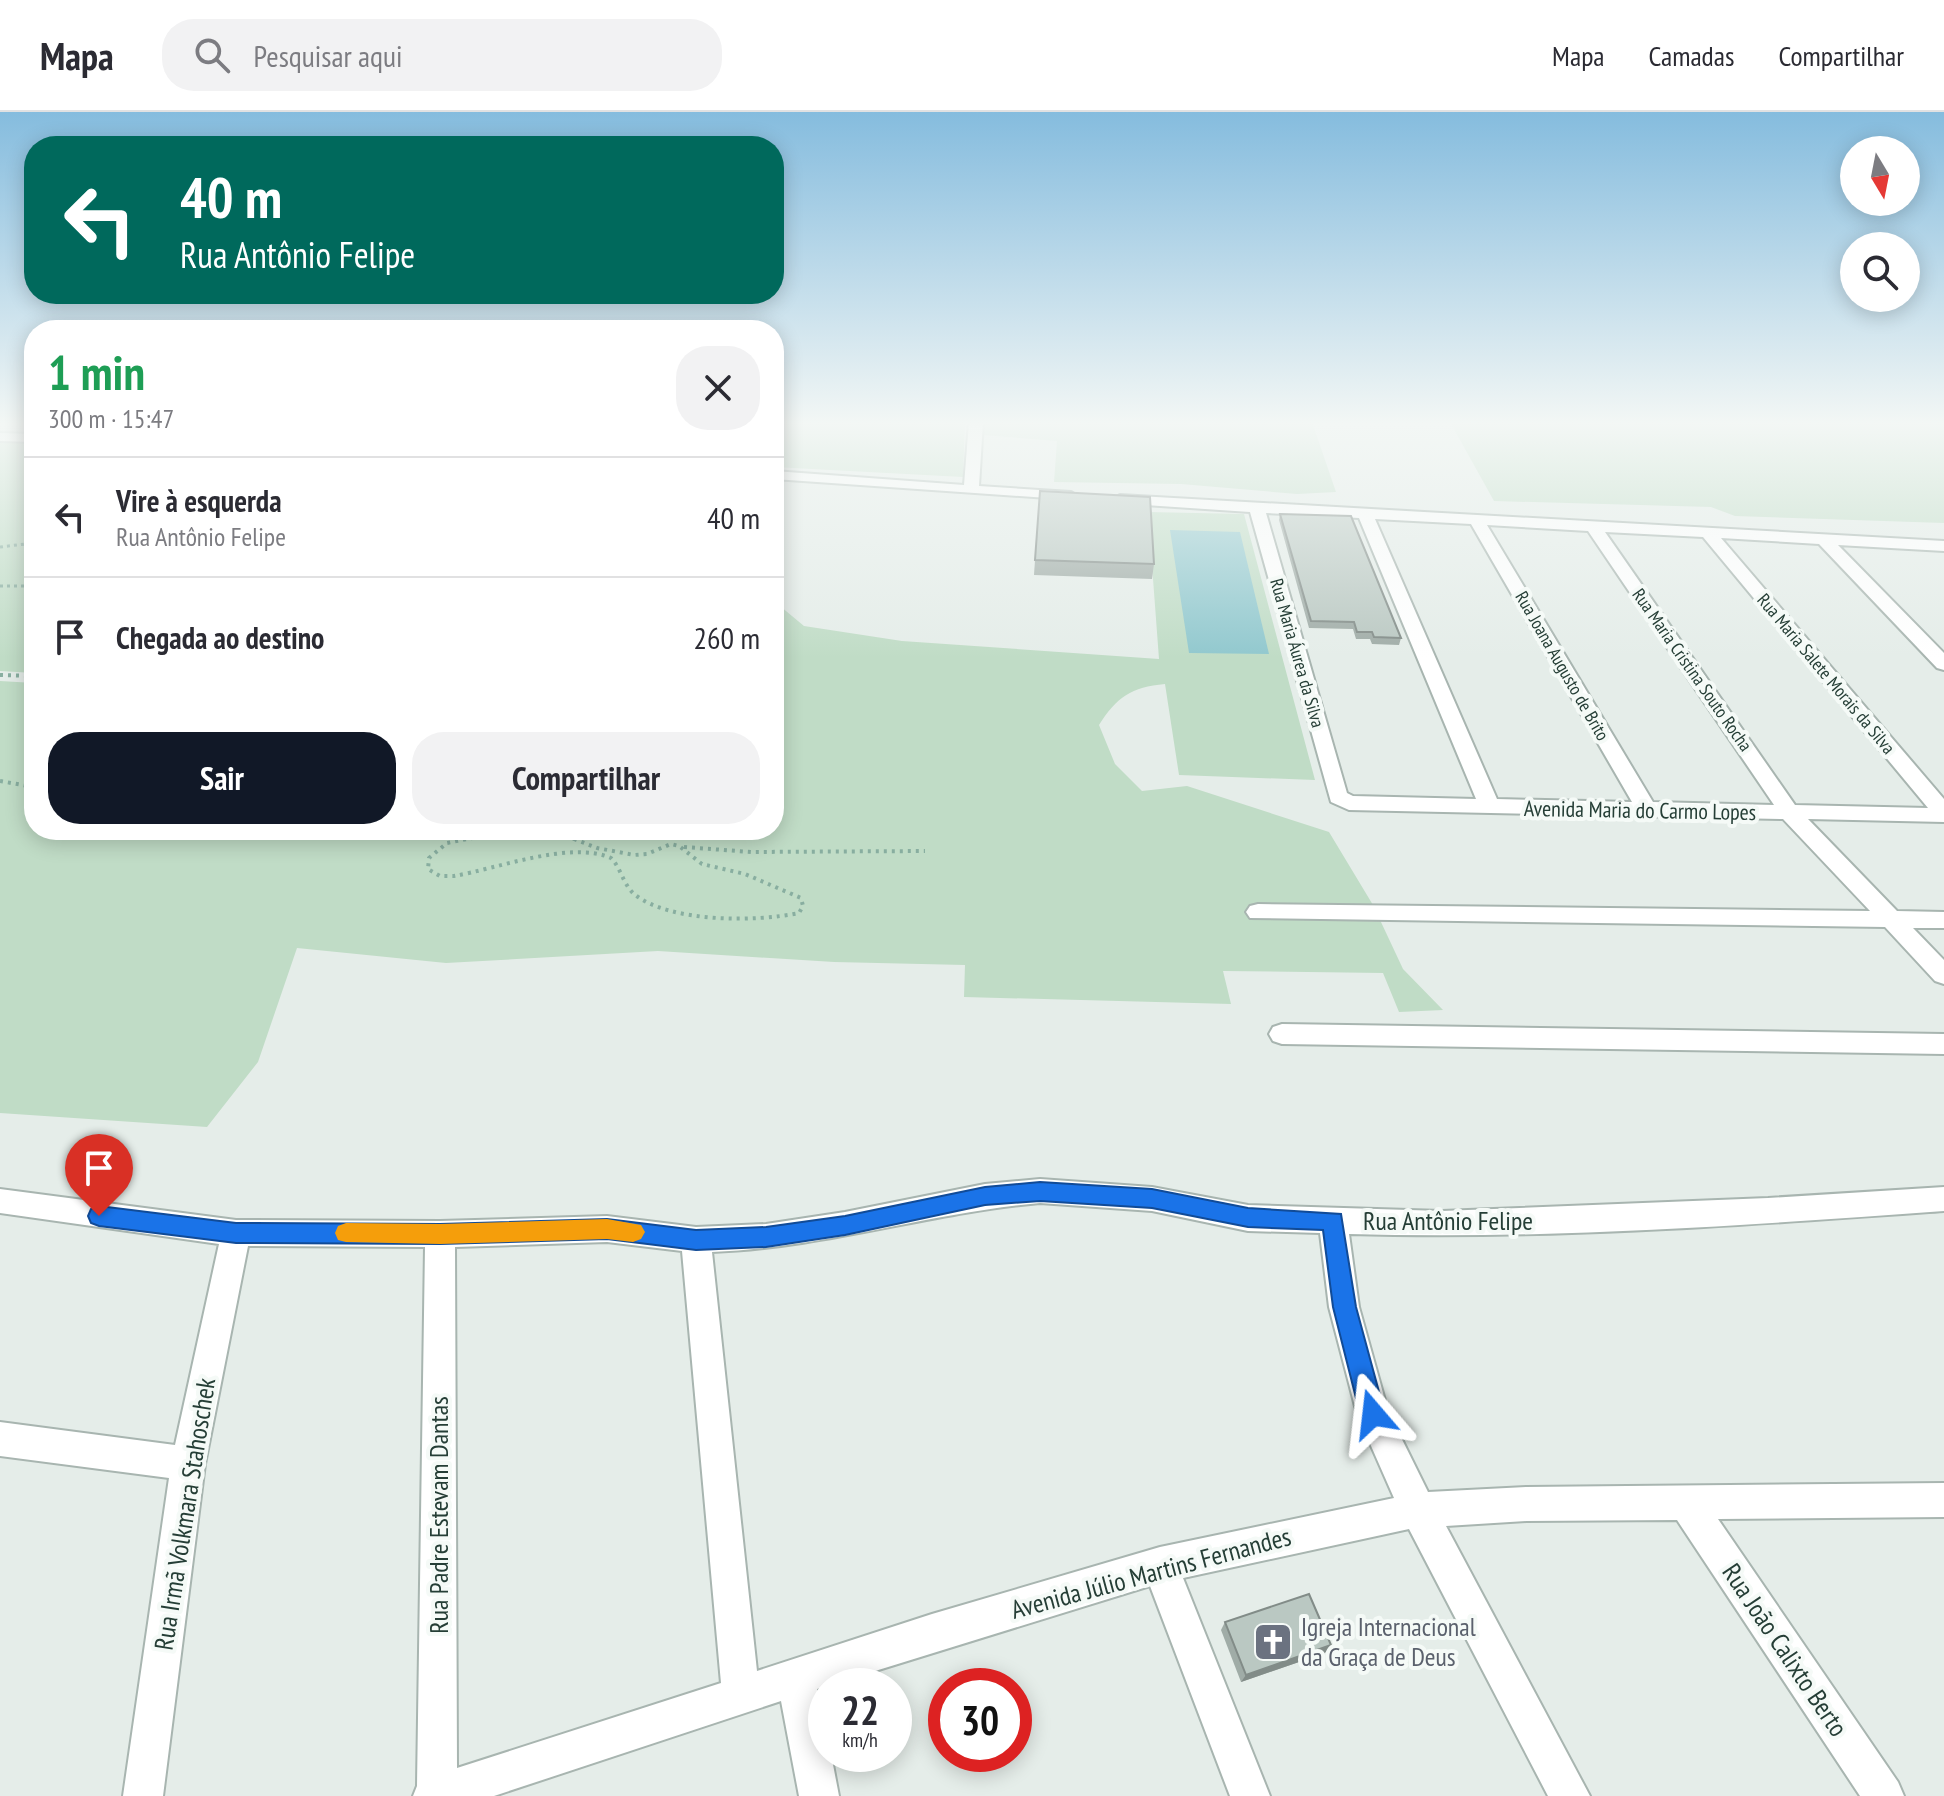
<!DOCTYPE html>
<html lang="pt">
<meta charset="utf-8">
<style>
body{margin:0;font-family:"PT Sans Narrow",sans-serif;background:#f2f2f3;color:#2b2b33;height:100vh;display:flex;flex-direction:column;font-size:30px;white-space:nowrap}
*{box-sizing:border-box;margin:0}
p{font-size:26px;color:#7c7c81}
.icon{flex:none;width:44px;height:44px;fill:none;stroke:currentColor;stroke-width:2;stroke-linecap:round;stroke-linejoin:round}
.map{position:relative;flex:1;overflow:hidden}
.sheet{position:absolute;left:24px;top:208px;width:760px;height:520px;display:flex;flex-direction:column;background:#fff;border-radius:32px;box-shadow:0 4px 20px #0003}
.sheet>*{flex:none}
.guide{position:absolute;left:24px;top:24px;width:760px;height:168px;border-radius:32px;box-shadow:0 4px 20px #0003;background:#00695c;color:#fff;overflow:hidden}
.needle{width:52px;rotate:170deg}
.fabs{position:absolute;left:1840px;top:24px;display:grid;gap:16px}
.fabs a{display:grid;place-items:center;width:80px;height:80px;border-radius:50%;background:#fff;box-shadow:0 4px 20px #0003;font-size:40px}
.speed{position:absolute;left:808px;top:1556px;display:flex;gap:16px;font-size:40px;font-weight:700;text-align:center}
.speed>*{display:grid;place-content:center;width:104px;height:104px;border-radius:50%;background:#fff;box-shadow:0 4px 20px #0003;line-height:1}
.speed small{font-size:20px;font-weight:400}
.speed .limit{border:12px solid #d22;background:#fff;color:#111}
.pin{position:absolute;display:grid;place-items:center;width:68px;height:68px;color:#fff;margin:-82px -34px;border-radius:50% 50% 50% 0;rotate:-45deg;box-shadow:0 0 8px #0007}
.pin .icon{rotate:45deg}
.me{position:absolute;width:88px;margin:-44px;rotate:343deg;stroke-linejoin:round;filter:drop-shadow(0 0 6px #0008)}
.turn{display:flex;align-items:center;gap:28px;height:168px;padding:0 24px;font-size:36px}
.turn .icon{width:104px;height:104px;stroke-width:2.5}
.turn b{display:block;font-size:56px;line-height:68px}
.round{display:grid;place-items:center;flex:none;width:84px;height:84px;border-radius:32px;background:#f2f2f3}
.head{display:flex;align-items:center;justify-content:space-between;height:136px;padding:0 24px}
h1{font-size:48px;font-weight:800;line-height:60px;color:#1e9e55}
.primary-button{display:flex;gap:16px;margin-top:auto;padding:16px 24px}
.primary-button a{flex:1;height:92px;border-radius:32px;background:#111827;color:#fff;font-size:32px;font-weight:800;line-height:92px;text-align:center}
.primary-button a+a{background:#f2f2f3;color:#2b2b33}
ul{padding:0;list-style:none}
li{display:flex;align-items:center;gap:24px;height:120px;padding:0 24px;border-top:2px solid #e1e1e2}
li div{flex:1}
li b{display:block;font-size:30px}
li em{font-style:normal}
header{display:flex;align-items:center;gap:48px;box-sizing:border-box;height:112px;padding:0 40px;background:#fff;border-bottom:2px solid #e1e1e2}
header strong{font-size:38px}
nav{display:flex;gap:44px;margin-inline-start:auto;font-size:28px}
.search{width:560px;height:72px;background:#f2f2f3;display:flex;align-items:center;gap:20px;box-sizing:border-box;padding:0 28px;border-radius:32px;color:#7c7c81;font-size:30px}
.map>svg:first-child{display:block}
.green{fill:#c0dcc6}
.water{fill:#91c8ce}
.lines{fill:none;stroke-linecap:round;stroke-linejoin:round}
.minor-casing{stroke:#a8b5b0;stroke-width:4}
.path-far1{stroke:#88aea0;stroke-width:3;stroke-dasharray:3 4;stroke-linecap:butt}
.path{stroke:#88aea0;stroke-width:4;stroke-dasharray:3 5;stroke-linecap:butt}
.minor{fill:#fff;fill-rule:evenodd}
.wall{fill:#a0aca7}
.shaded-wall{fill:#828c88}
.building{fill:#bac8c2;stroke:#828c88;stroke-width:2}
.route{fill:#1a73e8;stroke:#114b97;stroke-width:2}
.slow{fill:#f59e0b}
.labels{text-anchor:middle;stroke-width:8;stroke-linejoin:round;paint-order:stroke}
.far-street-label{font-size:18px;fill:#253e36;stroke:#f5faf7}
.street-label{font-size:22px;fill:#253e36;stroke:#f5faf7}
.near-street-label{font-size:26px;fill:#253e36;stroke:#f5faf7}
.near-worship-label{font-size:26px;fill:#5b616d;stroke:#f5faf7;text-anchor:start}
</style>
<header>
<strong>Mapa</strong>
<div class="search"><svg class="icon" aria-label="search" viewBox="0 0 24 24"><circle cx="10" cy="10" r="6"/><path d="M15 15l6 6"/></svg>Pesquisar aqui</div>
<nav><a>Mapa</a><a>Camadas</a><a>Compartilhar</a></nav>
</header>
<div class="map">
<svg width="1944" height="1684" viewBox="0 0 1944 1684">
<rect width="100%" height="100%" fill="#e5ede9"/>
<g class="green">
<polygon points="774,310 965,310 963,365 774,355"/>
<polygon points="983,310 1312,310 1336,380 1297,382 1181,372 1054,370 1057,329 983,323"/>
<polygon points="1450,310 1944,310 1944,411 1735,404 1711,395 1494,389"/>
<polygon points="0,326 34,328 34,561 0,559"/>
<path d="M1148,400L1244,402L1315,668L1179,663L1165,572C1131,575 1117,585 1099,613L1115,652L1142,679L1187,674L1329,720L1373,793L1403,857L1443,898L1399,900L1383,861L1223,859L1231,892L964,885L965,853L834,850L658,839L446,851L297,836L258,950L207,1015L0,1001V569L34,571V718H774V489L804,514L902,529L1159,547Z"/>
</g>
<polygon class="water" points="1170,418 1240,420 1269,542 1189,541"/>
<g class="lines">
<g class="minor-casing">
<g id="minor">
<polygon points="969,310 983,310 979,374 1071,380 1079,385 1076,388 774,367 774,359 964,373"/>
<polygon points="0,321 34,322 34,330 0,329"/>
<path d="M1120,383L1944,429V439L1838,433L1944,541V558L1937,556L1819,432L1721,426L1944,687V710L1808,707L1897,799L1944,800V816H1913L1944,848V872L1935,869L1885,815L1250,806L1246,800L1250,794L1258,792L1870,799L1783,707L1349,698L1331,690L1250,400L1115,391L1112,388ZM1266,401L1359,406L1476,687L1353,684L1347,681ZM1375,407L1471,412L1632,690L1497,687ZM1487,413L1588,419L1774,693L1653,690ZM1605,420L1703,425L1928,696L1795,693Z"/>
<polygon points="1282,912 1944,922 1944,942 1282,932 1273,929 1269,922 1273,915"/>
<path d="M1040,1067L1152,1075L1248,1093L1442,1099L1768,1086L1944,1075V1099C1747,1113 1547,1128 1349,1122L1359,1195L1388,1299L1428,1380L1526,1375L1944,1371V1405L1718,1407L1898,1670L1904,1684H1860L1677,1408L1526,1409L1446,1414L1590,1684H1548L1409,1417L1183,1466L1270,1684H1230L1150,1474L817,1577L826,1620V1642H831L839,1684H799L781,1589L494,1684H413L417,1674L425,1135L248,1134L205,1352L163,1684H123L169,1366L0,1344V1310L175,1333L219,1132L0,1101V1077L236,1108L440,1109L607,1104L696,1115L766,1112L845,1100L985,1072ZM1040,1091L1152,1099L1248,1119L1320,1121L1329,1195L1357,1302L1394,1386L1160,1435L932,1502L757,1559L712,1140C824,1136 929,1101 1040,1091ZM607,1130L682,1139L721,1571L457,1656L455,1135Z"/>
</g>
</g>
<g class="path-far1">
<polyline points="0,435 34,431"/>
<polyline points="34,452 34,460"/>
<polyline points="0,474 34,474"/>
</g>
<g class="path">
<polyline points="0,563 34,564"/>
<polyline points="0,669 34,675"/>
<polyline points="774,688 779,702 774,706"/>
<polyline points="452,718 475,724"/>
<path d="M513,718L447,731L429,746L428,757L440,764H454C496,757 571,728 611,746C621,756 623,772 634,782C670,811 756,810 799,801L803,794L801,786L745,762L702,752L679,734L671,732L647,742L634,743L597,736L574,727L571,718"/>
<polyline points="684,735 751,740 925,739"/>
</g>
<use href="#minor" class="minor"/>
</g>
<g class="wall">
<polygon points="1280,402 1401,526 1399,533 1372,532 1370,527 1356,527 1353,517 1309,516 1279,408"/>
<polygon points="1035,448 1154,452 1152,467 1034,463"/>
<polygon points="1225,1510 1325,1541 1241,1570 1221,1518"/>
</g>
<polygon class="shaded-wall" points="1331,1533 1325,1541 1241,1570 1246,1563"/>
<g class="building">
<polygon points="1040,379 1150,385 1154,452 1035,448"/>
<polygon points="1280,402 1351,404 1401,526 1374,525 1372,520 1357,520 1354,510 1311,509"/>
<polygon points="1309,1482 1331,1533 1246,1563 1225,1510"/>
</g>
<linearGradient id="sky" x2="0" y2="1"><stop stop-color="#85bcde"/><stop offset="0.57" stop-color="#f3f7f5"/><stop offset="1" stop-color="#f3f7f5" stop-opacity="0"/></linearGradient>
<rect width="1944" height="546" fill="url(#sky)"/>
<polygon class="route" points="1040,1070 1152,1077 1248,1096 1341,1102 1356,1195 1385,1302 1382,1310 1373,1314 1364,1310 1360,1302 1333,1195 1323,1118 1248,1115 1152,1096 1040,1089 985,1093 845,1123 766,1135 696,1138 607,1127 440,1132 236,1131 99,1114 91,1111 88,1104 91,1097 99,1094 236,1111 440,1112 607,1107 696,1118 766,1115 845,1104 985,1075"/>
<polygon class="slow" points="607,1107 641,1113 645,1120 641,1127 633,1130 607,1127 440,1132 346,1130 338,1128 335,1121 338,1114 346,1111 440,1112"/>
<defs>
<g id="church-square" transform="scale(2)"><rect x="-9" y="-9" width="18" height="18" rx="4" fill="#6b7280" stroke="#f5faf7"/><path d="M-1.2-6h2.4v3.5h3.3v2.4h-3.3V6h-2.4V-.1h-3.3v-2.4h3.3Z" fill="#fff"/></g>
</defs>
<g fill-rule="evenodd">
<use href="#church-square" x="1273" y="1530"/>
</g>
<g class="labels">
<g class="far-street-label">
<text transform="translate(1297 541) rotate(74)" y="6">Rua Maria Áurea da Silva</text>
<text transform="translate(1562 554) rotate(60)" y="6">Rua Joana Augusto de Brito</text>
<text transform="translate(1692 558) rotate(55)" y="6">Rua Maria Cristina Souto Rocha</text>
<text transform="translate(1826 562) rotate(50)" y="6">Rua Maria Salete Morais da Silva</text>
</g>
<g class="street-label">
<text transform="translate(1640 698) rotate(1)" y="8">Avenida Maria do Carmo Lopes</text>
</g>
<g class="near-street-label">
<text x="1448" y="1118">Rua Antônio Felipe</text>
<text transform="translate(185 1402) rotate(-81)" y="9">Rua Irmã Volkmara Stahoschek</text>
<text transform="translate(439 1403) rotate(-90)" y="9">Rua Padre Estevam Dantas</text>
<text transform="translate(1151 1461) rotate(-15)" y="9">Avenida Júlio Martins Fernandes</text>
<text transform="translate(1785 1538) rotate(56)" y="9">Rua João Calixto Berto</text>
</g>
<g class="near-worship-label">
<text x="1301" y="1524">Igreja Internacional<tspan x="1301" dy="30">da Graça de Deus</tspan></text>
</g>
</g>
</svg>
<div class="fabs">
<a><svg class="needle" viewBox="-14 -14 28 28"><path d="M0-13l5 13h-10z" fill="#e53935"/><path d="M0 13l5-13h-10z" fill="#7c7c81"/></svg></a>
<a><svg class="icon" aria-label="search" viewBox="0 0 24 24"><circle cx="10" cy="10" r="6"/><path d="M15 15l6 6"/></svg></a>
</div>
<div class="speed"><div>22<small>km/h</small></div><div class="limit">30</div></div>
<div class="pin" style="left:99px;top:1104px;background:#d93025"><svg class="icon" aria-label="arrive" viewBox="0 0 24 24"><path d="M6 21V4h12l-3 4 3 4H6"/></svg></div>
<svg class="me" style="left:1373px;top:1302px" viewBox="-20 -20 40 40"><path d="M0-17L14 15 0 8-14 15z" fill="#1a73e8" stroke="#fff" stroke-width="4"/></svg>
<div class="guide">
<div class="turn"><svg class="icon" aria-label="left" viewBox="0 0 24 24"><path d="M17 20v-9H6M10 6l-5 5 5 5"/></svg><div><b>40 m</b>Rua Antônio Felipe</div></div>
</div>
<section class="sheet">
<div class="head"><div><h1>1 min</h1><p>300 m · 15:47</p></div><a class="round"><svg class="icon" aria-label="close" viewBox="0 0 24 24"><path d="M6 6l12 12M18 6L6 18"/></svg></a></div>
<ul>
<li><svg class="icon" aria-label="left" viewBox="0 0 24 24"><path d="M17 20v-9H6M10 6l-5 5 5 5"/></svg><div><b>Vire à esquerda</b><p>Rua Antônio Felipe</p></div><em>40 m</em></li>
<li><svg class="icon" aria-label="arrive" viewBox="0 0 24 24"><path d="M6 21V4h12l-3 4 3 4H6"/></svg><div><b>Chegada ao destino</b></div><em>260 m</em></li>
</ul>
<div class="primary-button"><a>Sair</a><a>Compartilhar</a></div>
</section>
</div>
